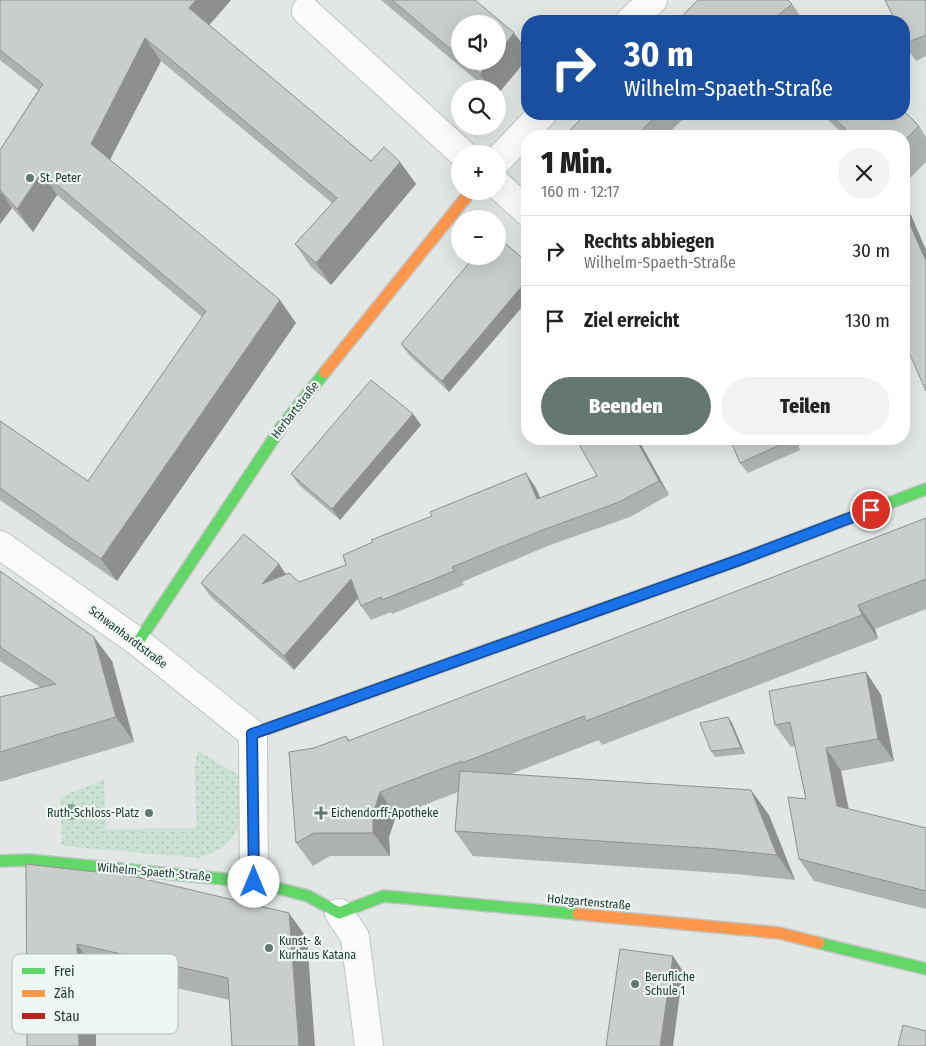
<!DOCTYPE html>
<html lang="de">
<meta charset="utf-8">
<style>
body{margin:0;font-family:"Fira Sans Condensed",sans-serif;background:#f2f2f2;color:#222;height:100vh;display:flex;flex-direction:column;font-size:19px;white-space:nowrap}
*{box-sizing:border-box;margin:0}
p{font-size:16px;color:#767676}
.icon{flex:none;width:28px;height:28px;fill:none;stroke:currentColor;stroke-width:2;stroke-linecap:round;stroke-linejoin:round}
.map{position:relative;flex:1;overflow:hidden}
.drawer{position:absolute;left:521px;top:130px;width:389px;height:315px;display:flex;flex-direction:column;background:#fff;border-radius:20px;box-shadow:0 5px 20px #0002}
.drawer>*{flex:none}
.guide{position:absolute;left:521px;top:15px;width:389px;height:105px;border-radius:20px;box-shadow:0 5px 20px #0002;background:#1a4fa0;color:#fff;overflow:hidden}
.buttons{position:absolute;left:451px;top:15px;display:grid;gap:10px}
.buttons a{display:grid;place-items:center;width:55px;height:55px;border-radius:50%;background:#fff;box-shadow:0 5px 20px #0002;font-size:25px}
.pin{position:absolute;display:grid;place-items:center;width:42px;height:42px;color:#fff;margin:-21px;border:2px solid #fff;border-radius:50%;box-shadow:0 1px 5px #0007}
.me{position:absolute;width:55px;margin:-28px;rotate:0deg;stroke-linejoin:round;filter:drop-shadow(0 0 4px #0008)}
.turn{display:flex;align-items:center;gap:18px;height:105px;padding:0 20px;font-size:22px}
.turn .icon{width:65px;height:65px;stroke-width:2.5}
.turn b{display:block;font-size:35px;line-height:42px}
.round{display:grid;place-items:center;flex:none;width:52px;height:52px;border-radius:26px;background:#f2f2f2}
.summary{display:flex;align-items:center;justify-content:space-between;height:85px;padding:0 20px}
h1{font-size:30px;font-weight:800;line-height:38px}
.primary-button{display:flex;gap:10px;margin-top:auto;padding:10px 20px}
.primary-button a{flex:1;height:58px;border-radius:30px;background:#647773;color:#fff;font-size:20px;font-weight:800;line-height:58px;text-align:center}
.primary-button a+a{background:#f2f2f2;color:#222}
ul{padding:0;list-style:none}
li{display:flex;align-items:center;gap:15px;height:70px;padding:0 20px;border-top:1px solid #e0e0e0}
li div{flex:1}
li b{display:block;font-size:19px}
li em{font-style:normal}
.map>svg:first-child{display:block}
.grass{fill:url(#grass-dots)}
.lines{fill:none;stroke-linecap:round;stroke-linejoin:round}
.street-casing{stroke:#bfc4c2;stroke-width:30}
.fast-casing{stroke:#bec5c3;stroke-width:14}
.slow-casing{stroke:#bec5c3;stroke-width:14}
.jam-casing{stroke:#bec5c3;stroke-width:14}
.street{stroke:#fbfbfb;stroke-width:28}
.fast{stroke:#63d668;stroke-width:11}
.slow{stroke:#ff974d;stroke-width:11}
.jam{stroke:#b3261e;stroke-width:11}
.tree{fill:#7da691}
.wall{fill:#adb1af;fill-rule:evenodd}
.shaded-wall{fill:#8d908f}
.building{fill:#c9cecc;stroke:#8d908f}
.route-casing{stroke:#114b97;stroke-width:12}
.route{stroke:#1a73e8;stroke-width:9}
.poi-dot{fill:#647773;stroke:#eff7f4;stroke-width:2}
.labels{text-anchor:middle;stroke-width:4.5;stroke-linejoin:round;paint-order:stroke}
.poi-label{font-size:12px;fill:#203a36;stroke:#eff7f4;text-anchor:start}
.street-label{font-size:12px;fill:#203a36;stroke:#eff7f4}
.key{fill:#eff7f4;stroke:#b1bebb;stroke-width:1}
.key-label{font-size:14px;fill:#203a36}
</style>
<div class="map">
<svg width="926" height="1046" viewBox="0 0 926 1046">
<defs>
<pattern id="grass-dots" width="8" height="8" patternUnits="userSpaceOnUse" patternTransform="scale(1.25)"><rect width="8" height="8" fill="#cae1d3"/><path d="M2 2h.1M6 6h.1" fill="none" stroke="#adc2b6" stroke-width="1.8" stroke-linecap="round"/></pattern>
</defs>
<rect width="100%" height="100%" fill="#e2e7e5"/>
<path class="grass" d="M198,751L240,776C240,820 248,842 198,858L62,846L60,797L104,780L106,829L197,828L194,768Z"/>
<g class="lines">
<g class="street-casing">
<g id="street">
<polyline points="306,11 463,154"/>
<polyline points="630,21 653,0"/>
<polyline points="498,160 542,114"/>
<polyline points="498,185 528,212"/>
<polyline points="0,545 138,642 253,734 254,882"/>
<polyline points="339,913 355,937 369,1046"/>
</g>
</g>
<g class="fast-casing">
<g id="fast">
<polyline points="585,615 742,559 926,489"/>
<polyline points="138,642 282,426 325,372"/>
<polyline points="0,861 28,860 254,882 308,896 339,913 384,896 578,914"/>
<polyline points="819,943 926,969"/>
</g>
</g>
<g class="slow-casing">
<g id="slow">
<polyline points="325,372 471,191"/>
<polyline points="431,670 585,615"/>
<polyline points="578,914 779,933 819,943"/>
</g>
</g>
<g class="jam-casing">
<polyline id="jam" points="253,734 431,670"/>
</g>
<use href="#street" class="street"/>
<use href="#fast" class="fast"/>
<use href="#slow" class="slow"/>
<use href="#jam" class="jam"/>
</g>
<circle class="tree" cx="71" cy="812" r="8"/>
<g class="wall">
<polygon points="0,0 231,0 209,25 371,161 400,162 416,184 331,285 311,267 295,244 332,203 161,61 110,160 296,323 117,581 0,500 0,421 88,481 202,317 57,195 33,232 12,208 0,224 0,150 38,90 0,60"/>
<path d="M381,0H475L528,58L498,94V89H487ZM460,24L498,61H460Z"/>
<polygon points="926,0 926,56 916,61 904,44"/>
<polygon points="792,4 802,18 812,21 677,21"/>
<polygon points="586,114 688,114 666,136 564,136"/>
<polygon points="822,114 904,114 919,126 926,137 926,162 904,184 904,136 845,136"/>
<polygon points="528,263 528,300 449,392 409,355 401,344"/>
<polygon points="413,414 421,425 340,520 299,485 291,474"/>
<polygon points="638,439 669,495 630,517 550,545 462,582 464,585 392,614 391,612 371,620 361,606 358,598 294,670 211,597 201,583 279,564 286,575 299,582 346,565 372,542 371,540 536,488 540,498 597,476"/>
<polygon points="730,439 806,439 797,443 800,450 748,473 740,463"/>
<polygon points="926,518 926,609 875,629 878,639 602,745 599,740 511,774 769,815 795,880 735,874 473,856 455,831 458,792 396,816 389,837 390,856 330,856 313,866 296,843 314,748 346,736 350,741"/>
<polygon points="0,571 112,661 134,742 0,782 0,697 41,688 0,661"/>
<polygon points="866,672 881,695 894,761 841,771 849,809 926,828 926,909 814,881 799,859 806,799 795,746 791,747 775,725"/>
<polygon points="728,717 732,723 745,754 715,757 711,751"/>
<polygon points="26,864 307,938 230,1000 95,970 96,1046 27,1046"/>
</g>
<g class="shaded-wall">
<polygon points="196,0 231,0 204,31 189,8"/>
<polygon points="514,33 528,51 528,58 498,94 498,89 490,89 480,74 490,61 498,61 498,53"/>
<polygon points="145,38 161,61 106,167 91,144"/>
<polygon points="400,162 416,184 331,285 316,263"/>
<polygon points="42,172 57,195 33,232 17,209"/>
<polygon points="1,192 12,208 0,224 0,194"/>
<polygon points="904,205 911,215 926,250 926,261 904,211"/>
<polygon points="528,279 528,300 449,392 442,381"/>
<polygon points="280,300 296,323 117,581 101,559"/>
<polygon points="413,414 421,425 340,520 332,509"/>
<polygon points="636,439 638,439 669,495 659,481"/>
<polygon points="793,439 795,439 797,443 800,450"/>
<polygon points="526,473 536,488 547,514 537,499"/>
<polygon points="279,564 289,579 262,584"/>
<polygon points="452,567 464,585 454,571"/>
<polygon points="351,579 362,594 294,670 284,656"/>
<polygon points="858,605 875,629 878,639 862,615"/>
<polygon points="94,637 112,661 134,742 116,717"/>
<polygon points="866,672 881,695 894,761 878,739"/>
<polygon points="728,717 732,723 745,754 741,748"/>
<polygon points="826,748 841,771 852,828 837,806"/>
<polygon points="751,790 769,815 795,880 777,855"/>
<polygon points="380,792 396,816 389,837 390,856 373,833 373,814"/>
<polygon points="289,913 307,938 315,1046 299,1046"/>
<polygon points="77,944 95,970 96,1046 79,1046"/>
<polygon points="673,956 683,971 673,1046 660,1046"/>
</g>
<g class="building">
<polygon points="0,0 196,0 189,8 371,161 384,147 400,162 316,263 295,244 337,198 145,38 91,144 280,300 101,559 0,488 0,421 88,481 206,311 42,172 17,209 0,190 0,150 43,84 0,50"/>
<polygon points="392,0 475,0 514,33 498,53 498,24 460,24 460,57"/>
<polygon points="698,0 788,0 792,4 771,21 677,21"/>
<polygon points="885,0 926,0 926,35 904,44 904,21 895,21"/>
<polygon points="807,16 812,21 795,21"/>
<polygon points="465,61 490,61 480,74"/>
<polygon points="904,111 919,126 904,141 904,136 853,136 830,114 904,114"/>
<polygon points="586,114 658,114 636,136 564,136"/>
<polygon points="904,211 926,261 926,391 904,341"/>
<polygon points="498,237 528,263 528,279 442,381 401,344 475,256 498,256"/>
<polygon points="371,380 413,414 332,509 291,474"/>
<polygon points="576,439 636,439 659,481 619,502 540,531 452,567 454,571 382,600 381,597 361,606 351,579 284,656 201,583 244,534 279,564 262,584 289,573 299,582 346,565 343,555 373,542 371,540 432,516 430,512 526,473 537,499 597,476"/>
<polygon points="730,439 793,439 740,463"/>
<polygon points="926,518 926,579 858,605 862,615 586,721 584,716 462,763 462,761 380,792 373,814 373,833 314,833 296,843 289,752 314,748 346,736 348,741"/>
<polygon points="0,571 94,637 116,717 0,752 0,697 56,684 0,647"/>
<polygon points="866,672 878,739 826,748 837,806 926,828 926,891 799,859 788,797 806,799 790,722 775,725 769,691"/>
<polygon points="728,717 741,748 711,751 700,723"/>
<polygon points="460,771 751,790 777,855 717,849 455,831"/>
<polygon points="26,864 132,876 289,913 299,1046 232,1046 228,978 77,944 79,1046 27,1046"/>
<polygon points="620,949 673,956 660,1046 606,1046"/>
<polygon points="903,1025 926,1031 926,1046 898,1046"/>
</g>
<g class="lines">
<g class="route-casing">
<polyline id="route" points="254,882 252,734 742,559 871,510"/>
</g>
<use href="#route" class="route"/>
</g>
<g class="poi-dot">
<circle cx="30" cy="178" r="5"/>
<circle cx="149" cy="813" r="5"/>
<path d="M318.5 805.5h5v5h5v5h-5v5h-5v-5h-5v-5h5z"/>
<circle cx="269" cy="948" r="5"/>
<circle cx="635" cy="984" r="5"/>
</g>
<g class="labels">
<g class="poi-label">
<text x="40" y="182">St. Peter</text>
<text x="139" y="817" text-anchor="end">Ruth-Schloss-Platz</text>
<text x="331" y="817">Eichendorff-Apotheke</text>
<text x="279" y="945">Kunst- &amp;<tspan x="279" dy="14">Kurhaus Katana</tspan></text>
<text x="645" y="981">Berufliche<tspan x="645" dy="14">Schule 1</tspan></text>
</g>
<g class="street-label">
<text transform="translate(295 410) rotate(-52)" y="4">Herbartstraße</text>
<text transform="translate(128 637) rotate(37)" y="4">Schwanhardtstraße</text>
<text transform="translate(154 872) rotate(5)" y="4">Wilhelm-Spaeth-Straße</text>
<text transform="translate(589 902) rotate(5)" y="4">Holzgartenstraße</text>
</g>
</g>
<rect x="12" y="954" width="166" height="80" rx="8" class="key"/>
<rect x="22" y="968" width="23" height="6" fill="#63d668"/>
<rect x="22" y="990" width="23" height="7" fill="#ff974d"/>
<rect x="22" y="1013" width="23" height="6" fill="#b3261e"/>
<g class="key-label">
<text x="54" y="976">Frei</text>
<text x="54" y="998">Zäh</text>
<text x="54" y="1021">Stau</text>
</g>
</svg>
<div class="buttons">
<a><svg class="icon" aria-label="sound" viewBox="0 0 24 24"><path d="M4 9h4l5-4v14l-5-4H4zM17 9q2 3 0 6"/></svg></a>
<a><svg class="icon" aria-label="search" viewBox="0 0 24 24"><circle cx="10" cy="10" r="6"/><path d="M15 15l6 6"/></svg></a>
<a>+</a>
<a>−</a>
</div>
<div class="pin" style="left:871px;top:510px;background:#d93025"><svg class="icon" aria-label="arrive" viewBox="0 0 24 24"><path d="M6 21V4h12l-3 4 3 4H6"/></svg></div>
<svg class="me" style="left:254px;top:882px" viewBox="-20 -20 40 40"><circle r="19" fill="#fff"/><path d="M0-13L10 11 0 6-10 11z" fill="#1a73e8"/></svg>
<div class="guide">
<div class="turn"><svg class="icon" aria-label="right" viewBox="0 0 24 24"><path d="M7 20v-9h11M14 6l5 5-5 5"/></svg><div><b>30 m</b>Wilhelm-Spaeth-Straße</div></div>
</div>
<section class="drawer">
<div class="summary"><div><h1>1 Min.</h1><p>160 m · 12:17</p></div><a class="round"><svg class="icon" aria-label="close" viewBox="0 0 24 24"><path d="M6 6l12 12M18 6L6 18"/></svg></a></div>
<ul>
<li><svg class="icon" aria-label="right" viewBox="0 0 24 24"><path d="M7 20v-9h11M14 6l5 5-5 5"/></svg><div><b>Rechts abbiegen</b><p>Wilhelm-Spaeth-Straße</p></div><em>30 m</em></li>
<li><svg class="icon" aria-label="arrive" viewBox="0 0 24 24"><path d="M6 21V4h12l-3 4 3 4H6"/></svg><div><b>Ziel erreicht</b></div><em>130 m</em></li>
</ul>
<div class="primary-button"><a>Beenden</a><a>Teilen</a></div>
</section>
</div>
